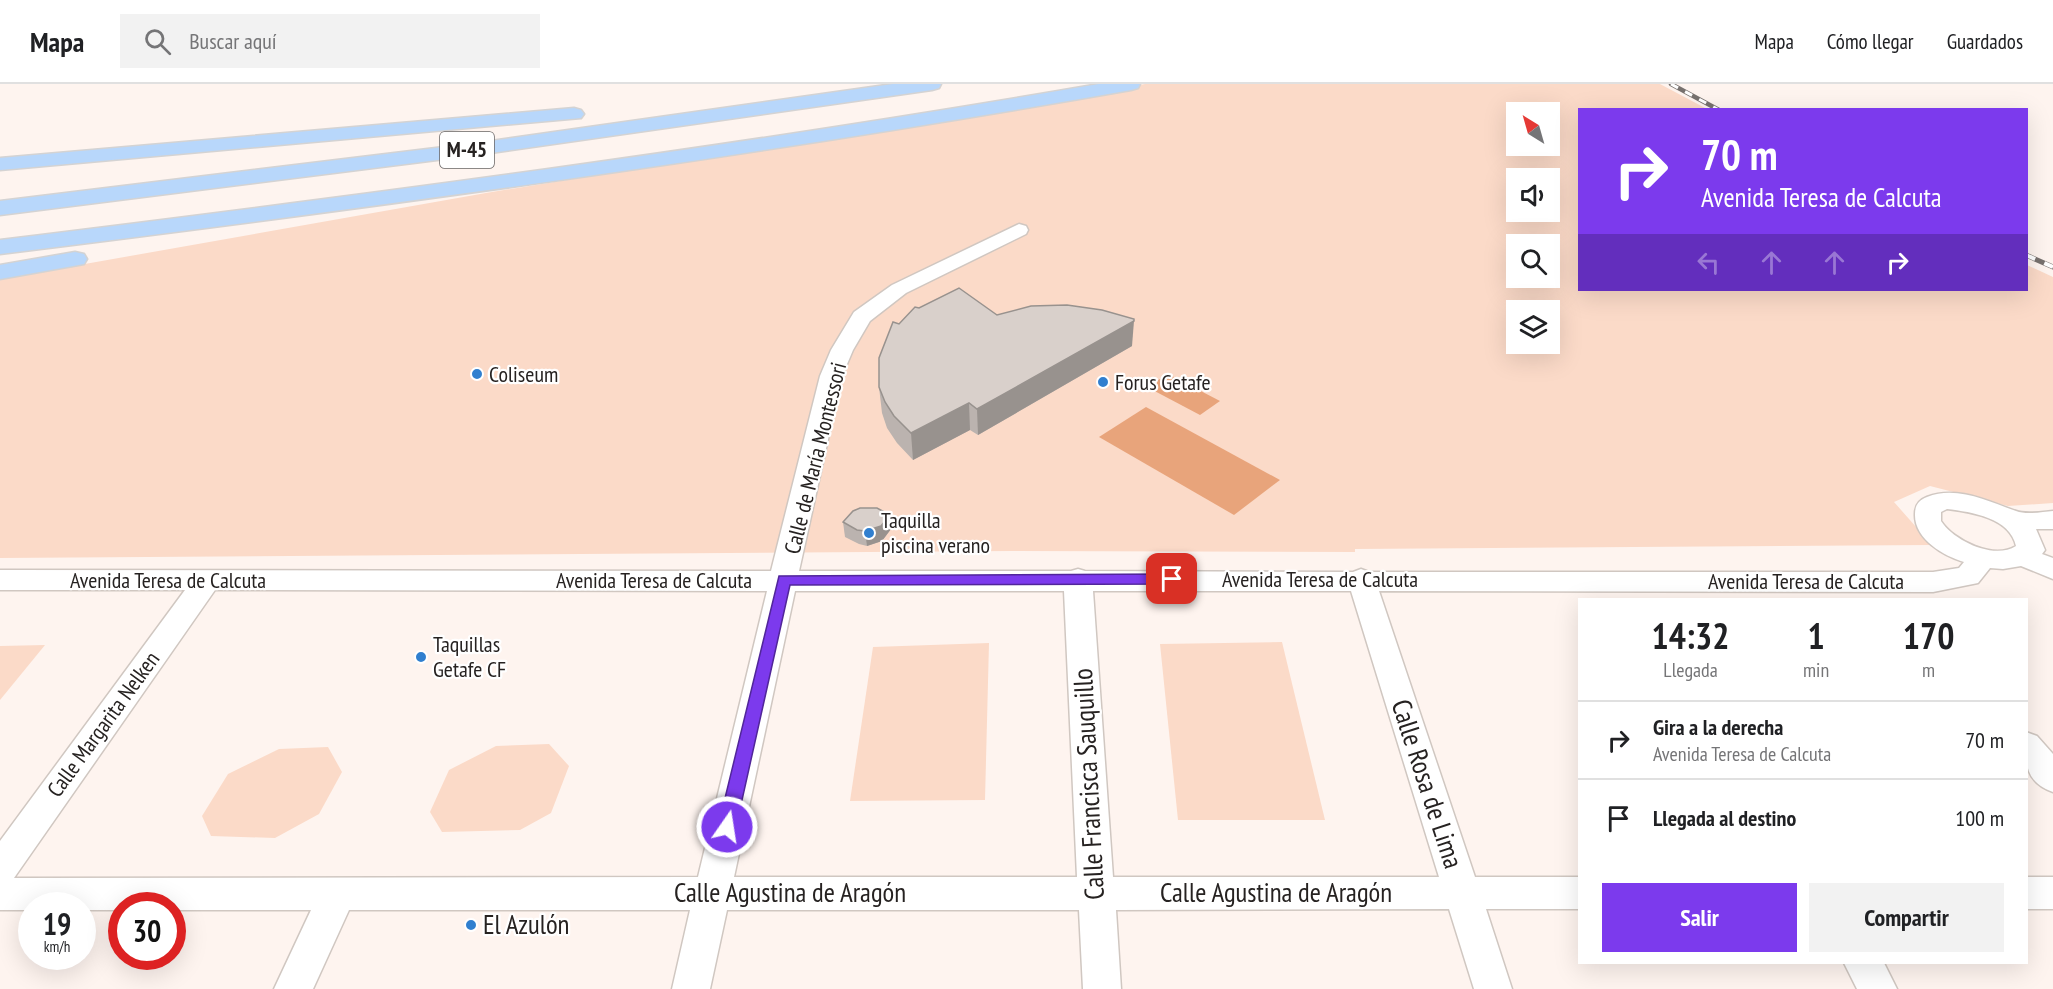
<!DOCTYPE html>
<html lang="es">
<meta charset="utf-8">
<style>
body{margin:0;font-family:"PT Sans Narrow",sans-serif;background:#f2f2f2;color:#202124;height:100vh;display:flex;flex-direction:column;font-size:22px;white-space:nowrap}
*{box-sizing:border-box;margin:0}
p{font-size:20px;color:#757577}
.icon{flex:none;width:33px;height:33px;fill:none;stroke:currentColor;stroke-width:2;stroke-linecap:round;stroke-linejoin:round}
.map{position:relative;flex:1;overflow:hidden}
.details{position:absolute;left:1578px;top:514px;width:450px;height:366px;display:flex;flex-direction:column;background:#fff;border-radius:0px;box-shadow:0 6px 24px #0002}
.details>*{flex:none}
.top-card{position:absolute;left:1578px;top:24px;width:450px;height:183px;border-radius:0px;box-shadow:0 6px 24px #0002;background:#7c3aed;color:#fff;overflow:hidden}
.needle{width:39px;rotate:323deg}
.controls{position:absolute;left:1506px;top:18px;display:grid;gap:12px}
.controls a{display:grid;place-items:center;width:54px;height:54px;border-radius:0px;background:#fff;box-shadow:0 6px 24px #0002;font-size:30px}
.speed{position:absolute;left:18px;top:808px;display:flex;gap:12px;font-size:30px;font-weight:700;text-align:center}
.speed>*{display:grid;place-content:center;width:78px;height:78px;border-radius:50%;background:#fff;box-shadow:0 6px 24px #0002;line-height:1}
.speed small{font-size:15px;font-weight:400}
.speed .limit{border:9px solid #d22;background:#fff;color:#111}
.pin{position:absolute;display:grid;place-items:center;width:51px;height:51px;color:#fff;margin:-26px;border-radius:12px;box-shadow:0 3px 9px #0006}
.me{position:absolute;width:66px;margin:-33px;rotate:13deg;stroke-linejoin:round;filter:drop-shadow(0 0 4px #0008)}
.turn{display:flex;align-items:center;gap:21px;height:126px;padding:0 24px;font-size:27px}
.turn .icon{width:78px;height:78px;stroke-width:2.5}
.turn b{display:block;font-size:42px;line-height:51px}
.lanes{display:flex;align-items:center;height:57px;padding:0 24px;background:#0003;justify-content:center;gap:30px;direction:ltr}
.lanes .off{opacity:.35}
.eta{display:flex;justify-content:space-evenly;align-items:center;height:102px;text-align:center}
.eta b{font-size:36px;font-weight:700;line-height:42px}
.primary-button{display:flex;gap:12px;margin-top:auto;padding:12px 24px}
.primary-button a{flex:1;height:69px;border-radius:0px;background:#7c3aed;color:#fff;font-size:24px;font-weight:700;line-height:69px;text-align:center}
.primary-button a+a{background:#f2f2f2;color:#202124}
ul{padding:0;list-style:none}
li{display:flex;align-items:center;gap:18px;height:78px;padding:0 24px;border-top:2px solid #e0e0e0}
li div{flex:1}
li b{display:block;font-size:22px}
li em{font-style:normal}
header{display:flex;align-items:center;gap:36px;box-sizing:border-box;height:84px;padding:0 30px;background:#fff;border-bottom:2px solid #e0e0e0}
header strong{font-size:28px}
nav{display:flex;gap:33px;margin-inline-start:auto;font-size:21px}
.search{width:420px;height:54px;background:#f2f2f2;display:flex;align-items:center;gap:15px;box-sizing:border-box;padding:0 21px;border-radius:0px;color:#757577;font-size:22px}
.map>svg:first-child{display:block}
.green{fill:#fbdac8;fill-rule:evenodd}
.water{fill:#e8a47b}
.lines{fill:none;stroke-linecap:round;stroke-linejoin:round}
.minor-casing{stroke:#d0c7c1;stroke-width:3}
.highway-casing{stroke:#d4d3d3;stroke-width:3}
.minor{fill:#fff;fill-rule:evenodd}
.highway{fill:#b8d7fb;fill-rule:evenodd}
.rail-far1-casing{stroke:#77716e;stroke-width:4.5}
.rail-casing{stroke:#77716e;stroke-width:5}
.rail-far1{stroke:#fff;stroke-width:3;stroke-dasharray:8;stroke-linecap:butt}
.rail{stroke:#fff;stroke-width:4;stroke-dasharray:10;stroke-linecap:butt}
.wall{fill:#bbb3af}
.shaded-wall{fill:#98928e}
.building{fill:#d9d0cb;stroke:#98928e;stroke-width:1.5}
.route{fill:#7c3aed;stroke:#51269a;stroke-width:1.5}
.poi-dot{fill:#307fcf;stroke:#fff;stroke-width:2}
.labels{text-anchor:middle;stroke-width:4.5;stroke-linejoin:round;paint-order:stroke}
.shield{fill:#fff;stroke:#676464;stroke-width:1.5}
.shield-label{font-size:21px;font-weight:bold;fill:#262221}
.poi-label{font-size:22px;fill:#262221;stroke:#fff;text-anchor:start}
.street-label{font-size:22px;fill:#262221;stroke:#fff}
.near-street-label{font-size:27px;fill:#262221;stroke:#fff}
.near-poi-label{font-size:27px;fill:#262221;stroke:#fff;text-anchor:start}
</style>
<header>
<strong>Mapa</strong>
<div class="search"><svg class="icon" aria-label="search" viewBox="0 0 24 24"><circle cx="10" cy="10" r="6"/><path d="M15 15l6 6"/></svg>Buscar aquí</div>
<nav><a>Mapa</a><a>Cómo llegar</a><a>Guardados</a></nav>
</header>
<div class="map">
<svg width="2053" height="905" viewBox="0 0 2053 905">
<rect width="100%" height="100%" fill="#fef4ef"/>
<g class="green">
<path d="M1145,0H1660L1707,25L1580,26V206H2026L2027,181L2053,193V419L2008,422L1930,402L1894,418L1932,461L1355,465V468L1012,467L0,474V195L486,109L1054,17ZM1516,28H1550V62H1516ZM1516,94H1550V128H1516ZM1516,160H1550V194H1516ZM1516,226H1550V260H1516Z"/>
<polygon points="1282,558 1325,736 1178,736 1160,560"/>
<polygon points="989,559 985,716 850,717 873,563"/>
<polygon points="45,561 0,616 0,562"/>
<polygon points="549,660 569,682 551,729 520,746 442,748 430,728 449,686 496,662"/>
<polygon points="328,663 342,688 319,730 275,754 211,752 202,732 228,690 279,665"/>
</g>
<g class="water">
<polygon points="1168,290 1220,317 1200,331 1147,303"/>
<polygon points="1146,323 1280,396 1234,431 1099,353"/>
</g>
<g class="lines">
<g class="minor-casing">
<g id="minor">
<path d="M1019,140L1026,142L1028,146L1026,150L906,209L870,237L853,266L842,292L799,487H1071L1078,485L1085,487L1353,488L1361,485L1369,488H1933L1959,484L1964,478C1944,472 1914,455 1915,430C1915,421 1919,416 1927,413C1957,401 1989,418 2016,427C2026,431 2042,428 2053,427V445H2036L2045,466L2042,470L2053,474V495L2021,482L2003,485L1990,484L1978,499L1933,508L1379,507L1475,793H1580V825H1486L1512,905H1474L1449,825L1116,826L1121,905H1083L1079,826H727L710,905H672L690,826H349L313,905H274L311,826H172V822H122V826H82V822H32V826H0V757L185,506H0V486L771,487L820,292L831,266L854,228L892,201ZM1947,425C1972,428 2010,434 2016,462C1994,476 1954,457 1941,437V428ZM215,506L767,507L698,793L14,794ZM795,507H1064L1077,793H734ZM1093,507H1351L1439,793H1113Z"/>
<path d="M2026,648L2037,652L2053,670V708C2022,697 2026,675 2026,648Z"/>
<rect x="2026" y="793" width="27" height="32"/>
<polygon points="1844,879 1884,879 1897,905 1857,905"/>
</g>
</g>
<g class="highway-casing">
<g id="highway">
<polygon points="893,0 941,0 939,4 932,6 477,71 0,131 0,117 477,59"/>
<path d="M1099,0H1140L1138,4L1131,6C756,72 378,123 0,170V156C367,111 734,63 1099,0Z"/>
<polygon points="574,24 581,26 584,30 581,34 0,86 0,74"/>
<polygon points="75,168 84,170 87,175 84,180 0,195 0,181"/>
</g>
</g>
<use href="#minor" class="minor"/>
<use href="#highway" class="highway"/>
<g class="rail-far1-casing">
<polyline id="rail-far1" points="1671,0 1719,26"/>
</g>
<g class="rail-casing">
<polyline id="rail" points="2026,171 2053,183"/>
</g>
<use href="#rail-far1" class="rail-far1"/>
<use href="#rail" class="rail"/>
</g>
<g class="wall">
<polygon points="919,224 997,231 1132,262 978,351 970,346 913,376 897,359 887,344 882,329 879,303 899,240"/>
<polygon points="843,438 891,445 882,457 867,462 859,460 845,453"/>
</g>
<g class="shaded-wall">
<polygon points="1134,237 1132,262 978,351 977,325"/>
<polygon points="969,319 970,346 913,376 911,349"/>
<polygon points="890,431 891,445 882,457 867,462 865,447"/>
</g>
<g class="building">
<polygon points="959,204 997,231 1031,222 1067,221 1102,226 1134,235 1134,237 977,325 969,319 911,349 894,332 885,318 879,303 879,274 893,238 899,240 915,223 919,224"/>
<polygon points="860,424 877,424 890,431 881,442 865,447 857,446 843,438 853,427"/>
</g>
<polygon class="route" points="1172,490 1179,495 1172,500 790,501 736,743 733,748 727,751 721,748 718,743 779,492"/>
<g class="poi-dot">
<circle cx="477" cy="290" r="6"/>
<circle cx="1103" cy="298" r="6"/>
<circle cx="869" cy="449" r="6"/>
<circle cx="421" cy="573" r="6"/>
<circle cx="471" cy="841" r="6"/>
</g>
<g class="labels">
<rect class="shield" x="440" y="48" width="54" height="36" rx="4.5"/>
<g class="shield-label">
<text x="467" y="73">M-45</text>
</g>
<g class="poi-label">
<text x="489" y="298">Coliseum</text>
<text x="1115" y="306">Forus Getafe</text>
<text x="881" y="444">Taquilla<tspan x="881" dy="25">piscina verano</tspan></text>
<text x="433" y="568">Taquillas<tspan x="433" dy="25">Getafe CF</tspan></text>
</g>
<g class="street-label">
<text transform="translate(815 374) rotate(-76)" y="8">Calle de María Montessori</text>
<text x="1320" y="503">Avenida Teresa de Calcuta</text>
<text x="168" y="504">Avenida Teresa de Calcuta</text>
<text x="654" y="504">Avenida Teresa de Calcuta</text>
<text x="1806" y="505">Avenida Teresa de Calcuta</text>
<text transform="translate(103 640) rotate(-54)" y="8">Calle Margarita Nelken</text>
</g>
<g class="near-street-label">
<text transform="translate(1089 700) rotate(-93)" y="9">Calle Francisca Sauquillo</text>
<text transform="translate(1427 700) rotate(72)" y="9">Calle Rosa de Lima</text>
<text x="790" y="818">Calle Agustina de Aragón</text>
<text x="1276" y="818">Calle Agustina de Aragón</text>
</g>
<g class="near-poi-label">
<text x="483" y="850">El Azulón</text>
</g>
</g>
</svg>
<div class="controls">
<a><svg class="needle" viewBox="-14 -14 28 28"><path d="M0-13l5 13h-10z" fill="#e53935"/><path d="M0 13l5-13h-10z" fill="#757577"/></svg></a>
<a><svg class="icon" aria-label="sound" viewBox="0 0 24 24"><path d="M4 9h4l5-4v14l-5-4H4zM17 9q2 3 0 6"/></svg></a>
<a><svg class="icon" aria-label="search" viewBox="0 0 24 24"><circle cx="10" cy="10" r="6"/><path d="M15 15l6 6"/></svg></a>
<a><svg class="icon" aria-label="layers" viewBox="0 0 24 24"><path d="M12 4l9 5-9 5-9-5zM3 14l9 5 9-5"/></svg></a>
</div>
<div class="speed"><div>19<small>km/h</small></div><div class="limit">30</div></div>
<div class="pin" style="left:1172px;top:495px;background:#d93025"><svg class="icon" aria-label="arrive" viewBox="0 0 24 24"><path d="M6 21V4h12l-3 4 3 4H6"/></svg></div>
<svg class="me" style="left:727px;top:743px" viewBox="-20 -20 40 40"><circle r="17" fill="#7c3aed" stroke="#fff" stroke-width="3"/><path d="M0-11L8 9 0 5-8 9z" fill="#fff"/></svg>
<div class="top-card">
<div class="turn"><svg class="icon" aria-label="right" viewBox="0 0 24 24"><path d="M7 20v-9h11M14 6l5 5-5 5"/></svg><div><b>70 m</b>Avenida Teresa de Calcuta</div></div>
<div class="lanes"><svg class="icon off" aria-label="left" viewBox="0 0 24 24"><path d="M17 20v-9H6M10 6l-5 5 5 5"/></svg><svg class="icon off" aria-label="ahead" viewBox="0 0 24 24"><path d="M12 20V5M6 11l6-6 6 6"/></svg><svg class="icon off" aria-label="ahead" viewBox="0 0 24 24"><path d="M12 20V5M6 11l6-6 6 6"/></svg><svg class="icon" aria-label="right" viewBox="0 0 24 24"><path d="M7 20v-9h11M14 6l5 5-5 5"/></svg></div>
</div>
<section class="details">
<div class="eta">
<div><b>14:32</b><p>Llegada</p></div>
<div><b>1</b><p>min</p></div>
<div><b>170</b><p>m</p></div>
</div>
<ul>
<li><svg class="icon" aria-label="right" viewBox="0 0 24 24"><path d="M7 20v-9h11M14 6l5 5-5 5"/></svg><div><b>Gira a la derecha</b><p>Avenida Teresa de Calcuta</p></div><em>70 m</em></li>
<li><svg class="icon" aria-label="arrive" viewBox="0 0 24 24"><path d="M6 21V4h12l-3 4 3 4H6"/></svg><div><b>Llegada al destino</b></div><em>100 m</em></li>
</ul>
<div class="primary-button"><a>Salir</a><a>Compartir</a></div>
</section>
</div>
